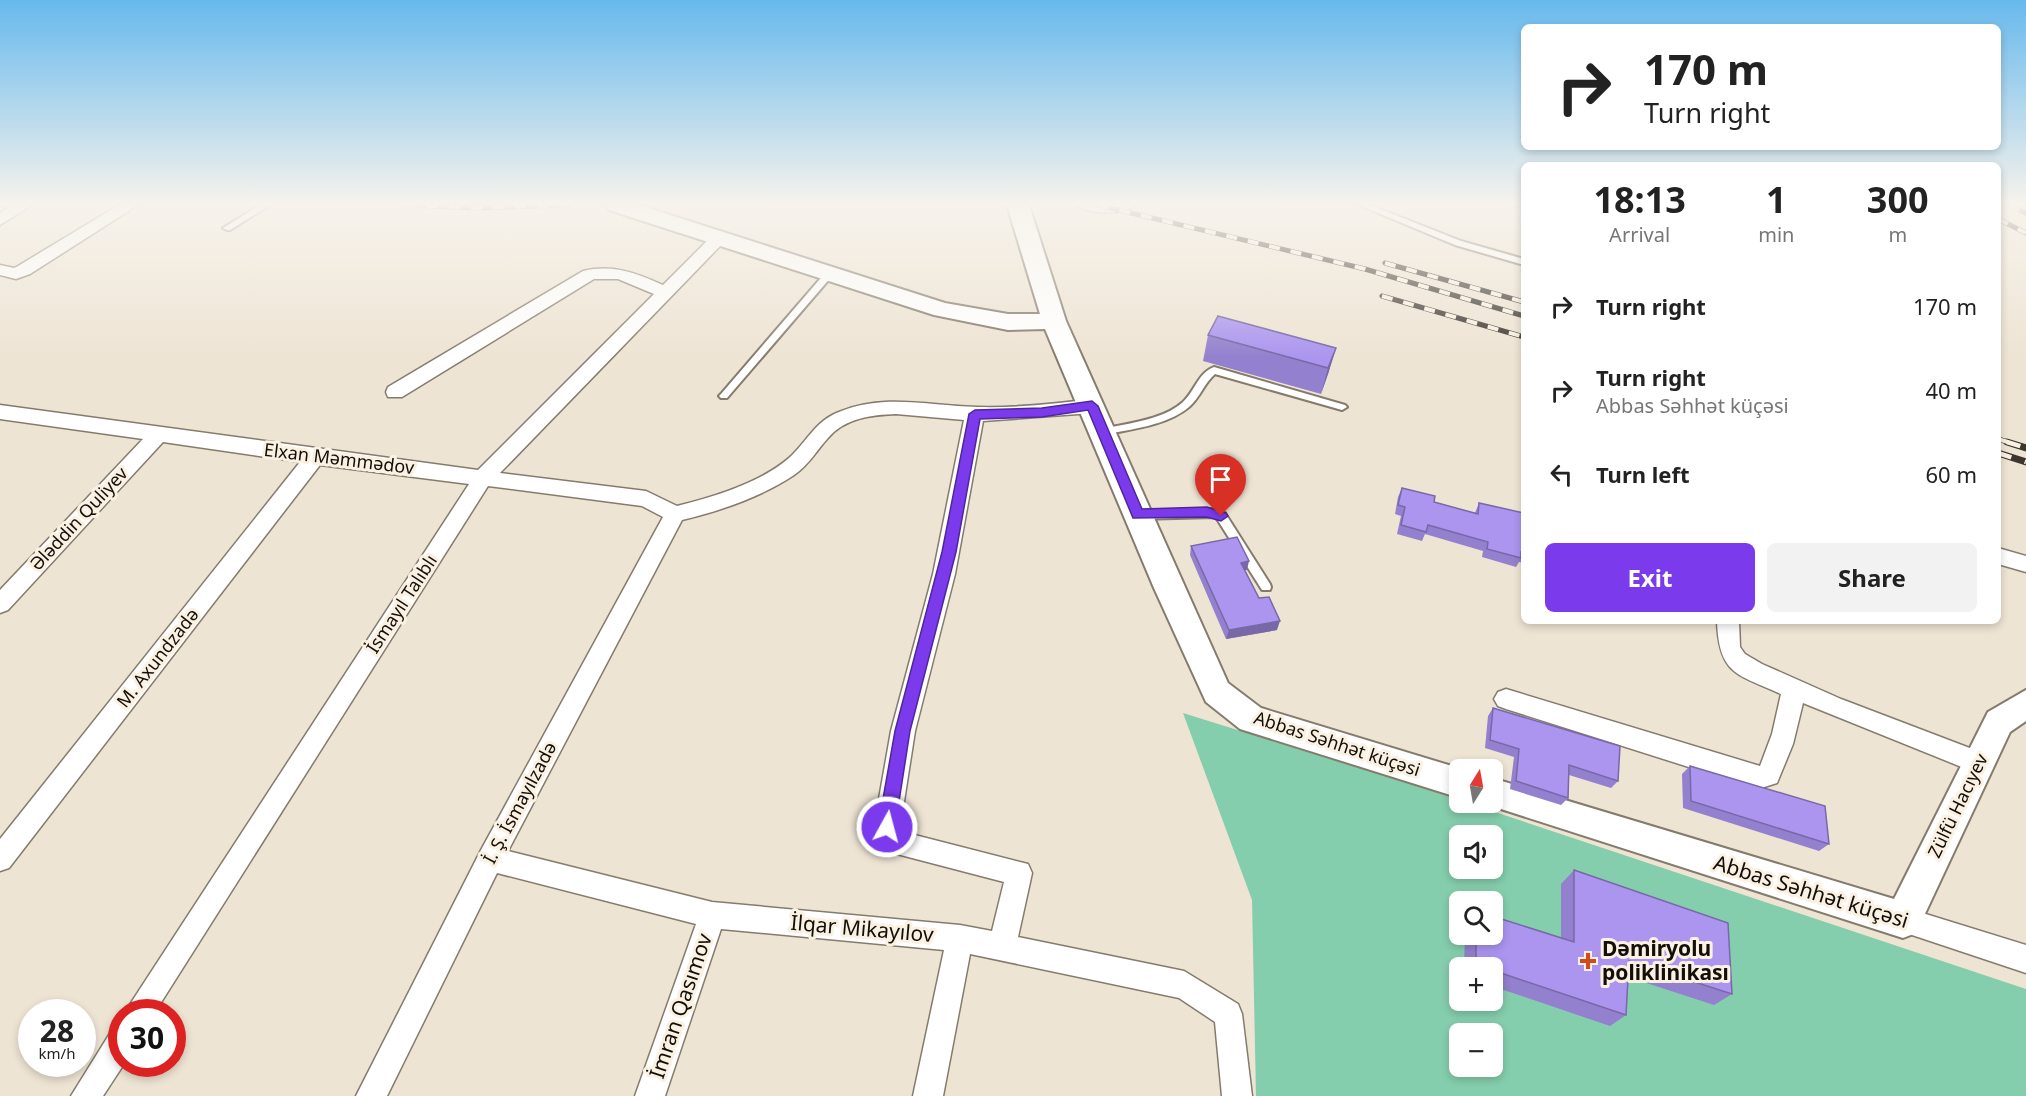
<!DOCTYPE html>
<meta charset="utf-8">
<style>
body{margin:0;font-family:"Noto Sans",sans-serif;background:#f2f2f2;color:#222;height:100vh;display:flex;flex-direction:column;font-size:22px;white-space:nowrap}
*{box-sizing:border-box;margin:0}
p{font-size:20px;color:#767676}
.icon{flex:none;width:33px;height:33px;fill:none;stroke:currentColor;stroke-width:2;stroke-linecap:round;stroke-linejoin:round}
.map{position:relative;flex:1;overflow:hidden}
.sheet{position:absolute;left:1521px;top:162px;width:480px;height:462px;display:flex;flex-direction:column;background:#fff;border-radius:9px;box-shadow:0 3px 9px #0003}
.sheet>*{flex:none}
.hud{position:absolute;left:1521px;top:24px;width:480px;height:126px;border-radius:9px;box-shadow:0 3px 9px #0003;background:#fff;color:#222;overflow:hidden}
.needle{width:39px;rotate:11deg}
.controls{position:absolute;left:1449px;top:759px;display:grid;gap:12px}
.controls a{display:grid;place-items:center;width:54px;height:54px;border-radius:9px;background:#fff;box-shadow:0 3px 9px #0003;font-size:30px}
.speed{position:absolute;left:18px;top:999px;display:flex;gap:12px;font-size:30px;font-weight:700;text-align:center}
.speed>*{display:grid;place-content:center;width:78px;height:78px;border-radius:50%;background:#fff;box-shadow:0 3px 9px #0003;line-height:1}
.speed small{font-size:15px;font-weight:400}
.speed .limit{border:9px solid #d22;background:#fff;color:#111}
.pin{position:absolute;display:grid;place-items:center;width:51px;height:51px;color:#fff;margin:-62px -26px;border-radius:50% 50% 50% 0;rotate:-45deg;box-shadow:0 0 6px #0007}
.pin .icon{rotate:45deg}
.me{position:absolute;width:66px;margin:-33px;rotate:7deg;stroke-linejoin:round;filter:drop-shadow(0 0 4px #0008)}
.turn{display:flex;align-items:center;gap:21px;height:126px;padding:0 24px;font-size:27px}
.turn .icon{width:78px;height:78px;stroke-width:2.5}
.turn b{display:block;font-size:42px;line-height:51px}
.eta{display:flex;justify-content:space-evenly;align-items:center;height:102px;text-align:center}
.eta b{font-size:36px;font-weight:700;line-height:42px}
.button{display:flex;gap:12px;margin-top:auto;padding:12px 24px}
.button a{flex:1;height:69px;border-radius:9px;background:#7c3aed;color:#fff;font-size:24px;font-weight:700;line-height:69px;text-align:center}
.button a+a{background:#f2f2f2;color:#222}
ul{padding:0;list-style:none}
li{display:flex;align-items:center;gap:18px;height:84px;padding:0 24px}
li div{flex:1}
li b{display:block;font-size:22px}
li em{font-style:normal}
.map>svg:first-child{display:block}
.green{fill:#85cead;fill-rule:evenodd}
.lines{fill:none;stroke-linecap:round;stroke-linejoin:round}
.service-casing{stroke:#847b6d;stroke-width:4}
.minor-casing{stroke:#847b6d;stroke-width:3}
.secondary-casing{stroke:#847b6d;stroke-width:4}
.service{fill:#fff;fill-rule:evenodd}
.minor{fill:#fff;fill-rule:evenodd}
.secondary{fill:#fff;fill-rule:evenodd}
.rail-far1-casing{stroke:#3b3730;stroke-width:5}
.rail-casing{stroke:#3b3730;stroke-width:7}
.rail-far1{stroke:#fbf1e2;stroke-width:4;stroke-dasharray:11;stroke-linecap:butt}
.rail{stroke:#fbf1e2;stroke-width:4.5;stroke-dasharray:14;stroke-linecap:butt}
.wall{fill:#9380ce}
.shaded-wall{fill:#7868a7}
.building{fill:#ab95ef;stroke:#7868a7;stroke-width:1.5}
.route{fill:#7c3aed;stroke:#51269a;stroke-width:1.5}
.poi-dot{fill:#d1491c;stroke:#fbf1e2;stroke-width:2}
.labels{text-anchor:middle;stroke-width:6;stroke-linejoin:round;paint-order:stroke}
.street-label{font-size:18px;fill:#120f0a;stroke:#fbf1e2}
.near-street-label{font-size:21px;fill:#120f0a;stroke:#fbf1e2}
.near-poi-label{font-size:21px;font-weight:bold;fill:#120f0a;stroke:#fbf1e2;text-anchor:start}
</style>
<div class="map">
<svg width="2026" height="1096" viewBox="0 0 2026 1096">
<rect width="100%" height="100%" fill="#eee4d4"/>
<path class="green" d="M1183,713L1402,781L2026,989V1096H1256L1252,900ZM1460,836H1492V868H1460ZM1460,902H1492V934H1460ZM1460,968H1492V1000H1460ZM1460,1034H1492V1066H1460Z"/>
<g class="lines">
<g class="service-casing">
<g id="service">
<polygon points="260,205 270,205 230,230 227,230 223,228"/>
<polygon points="1359,205 1370,205 1461,241 1524,259 1524,265 1455,245"/>
<polygon points="829,271 832,272 832,276 727,398 721,398 719,396 721,394 826,272"/>
<path d="M1214,367L1345,405L1347,407L1342,410L1215,374C1204,383 1200,398 1189,407C1166,426 1131,429 1103,435L1098,432L1103,429C1129,423 1163,420 1183,402C1195,391 1198,373 1214,367Z"/>
<polygon points="1216,509 1225,513 1270,584 1271,587 1270,590 1262,590 1217,519 1214,517 1138,519 1133,515 1138,511"/>
</g>
</g>
<g class="minor-casing">
<g id="minor">
<polygon points="13,205 32,205 0,225 0,213"/>
<polygon points="119,205 138,205 30,274 16,279 0,275 0,265 14,268 18,266"/>
<path d="M1077,205H1136C1126,215 1087,215 1077,205Z"/>
<path d="M719,233L725,235L727,238L725,241L500,473L646,491L677,506C714,497 760,483 789,458C807,442 815,421 839,412C884,393 931,406 978,407C1016,408 1054,404 1092,399L1099,401L1101,406L1099,411L1092,413L983,421L955,574L915,731L900,827L907,833L1028,864L1032,873L1018,937L1184,971L1238,1004L1242,1014L1252,1096H1222L1215,1022L1179,998L970,954L943,1096H913L944,950L721,929L665,1096H635L696,924L497,873L387,1096H356L481,850L663,517L642,506L488,486L155,1012H125L469,484L320,465L9,868L0,871V839L300,462L163,442L8,610L0,613V590L143,439L0,419V405L478,470L654,294L618,279H594L402,397H388L386,392L388,387L583,271C613,264 636,273 663,285L713,235ZM896,414L964,420L933,574L891,731L874,827L881,845L893,853L1004,882L992,931L960,925L712,902L508,851L682,520C720,511 761,497 794,475C809,465 816,451 828,438C845,418 871,415 896,414Z"/>
<polygon points="1998,548 2026,556 2026,572 1998,564"/>
<path d="M1717,621H1739L1740,647L1745,654L1762,664L1841,699L1988,755L1991,763L1988,771L1979,774L1803,703L1793,744L1777,783L1758,789L1506,709L1498,706L1494,699L1498,692L1506,689L1760,766L1772,734L1781,694C1737,674 1719,675 1717,621Z"/>
<polygon points="1903,907 2026,945 2026,973 1894,929 1890,920 1894,911"/>
<polygon points="122,1026 124,1064 103,1096 71,1096 112,1030"/>
</g>
</g>
<g class="secondary-casing">
<g id="secondary">
<polygon points="606,205 639,205 945,303 1008,314 1040,314 1007,205 1029,205 1066,321 1228,683 1261,708 1465,770 1460,770 1460,798 1240,729 1206,702 1154,588 1045,329 1008,330 934,315 609,210"/>
<polygon points="2026,690 2026,721 2010,732 1916,933 1903,938 1479,802 1492,802 1492,778 1894,899 1988,712"/>
</g>
</g>
<use href="#service" class="service"/>
<use href="#minor" class="minor"/>
<use href="#secondary" class="secondary"/>
<g class="rail-far1-casing">
<g id="rail-far1">
<polyline points="405,205 476,208 568,205"/>
<polyline points="1098,205 1365,269 1524,316"/>
<polyline points="1519,205 1524,208"/>
<polyline points="2009,205 2026,213"/>
<polyline points="1998,219 2026,233"/>
<polyline points="1385,263 1524,302"/>
<polyline points="1382,296 1524,337"/>
<polyline points="1998,439 2011,443"/>
</g>
</g>
<g class="rail-casing">
<g id="rail">
<polyline points="2007,442 2026,448"/>
<polyline points="1998,453 2026,462"/>
</g>
</g>
<use href="#rail-far1" class="rail-far1"/>
<use href="#rail" class="rail"/>
</g>
<g class="wall">
<polygon points="1208,335 1336,348 1328,374 1321,394 1203,361"/>
<polygon points="1402,488 1434,502 1475,513 1479,503 1524,513 1524,563 1519,562 1516,567 1482,557 1483,551 1425,534 1422,541 1397,534 1401,516 1395,514 1398,497"/>
<polygon points="1191,546 1247,570 1245,570 1259,598 1277,630 1226,639 1190,555"/>
<polygon points="1493,708 1618,781 1611,788 1569,775 1568,798 1561,805 1510,789 1514,757 1485,748 1488,716"/>
<polygon points="1690,766 1829,844 1819,851 1683,808 1682,774"/>
<polygon points="1574,870 1732,994 1714,1005 1628,977 1626,1015 1610,1026 1492,986 1492,968 1464,968 1465,934 1492,934 1561,938 1561,884"/>
</g>
<g class="shaded-wall">
<polygon points="1336,348 1328,374 1321,394 1328,368"/>
<polygon points="1249,561 1247,570 1239,571 1241,563"/>
<polygon points="1280,621 1277,630 1226,639 1229,630"/>
</g>
<g class="building">
<polygon points="1218,316 1336,348 1328,368 1208,335"/>
<polygon points="1402,488 1435,496 1434,502 1478,514 1479,503 1524,513 1524,553 1521,552 1521,558 1487,549 1488,542 1428,525 1426,532 1401,525 1405,507 1398,505"/>
<polygon points="1237,537 1249,561 1241,563 1259,598 1269,597 1280,621 1229,630 1191,546"/>
<polygon points="1493,708 1620,746 1618,781 1569,765 1568,798 1516,781 1519,749 1490,740"/>
<polygon points="1690,766 1825,806 1829,844 1691,801"/>
<polygon points="1574,870 1728,923 1732,994 1629,961 1626,1015 1492,970 1492,968 1484,968 1476,965 1476,934 1492,934 1492,916 1574,942"/>
</g>
<linearGradient id="sky" x2="0" y2="1"><stop stop-color="#67b9ed"/><stop offset="0.57" stop-color="#f7f3ec"/><stop offset="1" stop-color="#f7f3ec" stop-opacity="0"/></linearGradient>
<rect width="2026" height="358" fill="url(#sky)"/>
<polygon class="route" points="1092,401 1098,406 1142,509 1207,507 1226,513 1228,516 1221,521 1207,517 1133,518 1088,410 1042,417 980,419 956,552 910,731 895,827 892,832 887,834 881,832 878,827 895,731 942,552 969,414 975,410 1042,408"/>
<path class="poi-dot" d="M1585 952h6v6h6v6h-6v6h-6v-6h-6v-6h6z"/>
<g class="labels">
<g class="street-label">
<text transform="translate(339 459) rotate(7)" y="6">Elxan Məmmədov</text>
<text transform="translate(79 519) rotate(-47)" y="6">Ələddin Quliyev</text>
<text transform="translate(402 604) rotate(-57)" y="6">İsmayıl Talıblı</text>
<text transform="translate(158 658) rotate(-52)" y="6">M. Axundzadə</text>
<text transform="translate(1337 744) rotate(18)" y="6">Abbas Səhhət küçəsi</text>
<text transform="translate(520 803) rotate(-62)" y="6">İ. Ş. İsmayılzadə</text>
<text transform="translate(1958 806) rotate(-64)" y="6">Zülfü Hacıyev</text>
</g>
<g class="near-street-label">
<text transform="translate(1811 892) rotate(17)" y="7">Abbas Səhhət küçəsi</text>
<text transform="translate(862 929) rotate(5)" y="7">İlqar Mikayılov</text>
<text transform="translate(681 1006) rotate(-71)" y="7">İmran Qasımov</text>
</g>
<g class="near-poi-label">
<text x="1602" y="956">Dəmiryolu<tspan x="1602" dy="24">poliklinikası</tspan></text>
</g>
</g>
</svg>
<div class="controls">
<a><svg class="needle" viewBox="-14 -14 28 28"><path d="M0-13l5 13h-10z" fill="#e53935"/><path d="M0 13l5-13h-10z" fill="#767676"/></svg></a>
<a><svg class="icon" aria-label="sound" viewBox="0 0 24 24"><path d="M4 9h4l5-4v14l-5-4H4zM17 9q2 3 0 6"/></svg></a>
<a><svg class="icon" aria-label="search" viewBox="0 0 24 24"><circle cx="10" cy="10" r="6"/><path d="M15 15l6 6"/></svg></a>
<a>+</a>
<a>−</a>
</div>
<div class="speed"><div>28<small>km/h</small></div><div class="limit">30</div></div>
<div class="pin" style="left:1221px;top:516px;background:#d93025"><svg class="icon" aria-label="arrive" viewBox="0 0 24 24"><path d="M6 21V4h12l-3 4 3 4H6"/></svg></div>
<svg class="me" style="left:887px;top:827px" viewBox="-20 -20 40 40"><circle r="17" fill="#7c3aed" stroke="#fff" stroke-width="3"/><path d="M0-11L8 9 0 5-8 9z" fill="#fff"/></svg>
<div class="hud">
<div class="turn"><svg class="icon" aria-label="right" viewBox="0 0 24 24"><path d="M7 20v-9h11M14 6l5 5-5 5"/></svg><div><b>170 m</b>Turn right</div></div>
</div>
<section class="sheet">
<div class="eta">
<div><b>18:13</b><p>Arrival</p></div>
<div><b>1</b><p>min</p></div>
<div><b>300</b><p>m</p></div>
</div>
<ul>
<li><svg class="icon" aria-label="right" viewBox="0 0 24 24"><path d="M7 20v-9h11M14 6l5 5-5 5"/></svg><div><b>Turn right</b></div><em>170 m</em></li>
<li><svg class="icon" aria-label="right" viewBox="0 0 24 24"><path d="M7 20v-9h11M14 6l5 5-5 5"/></svg><div><b>Turn right</b><p>Abbas Səhhət küçəsi</p></div><em>40 m</em></li>
<li><svg class="icon" aria-label="left" viewBox="0 0 24 24"><path d="M17 20v-9H6M10 6l-5 5 5 5"/></svg><div><b>Turn left</b></div><em>60 m</em></li>
</ul>
<div class="button"><a>Exit</a><a>Share</a></div>
</section>
</div>
